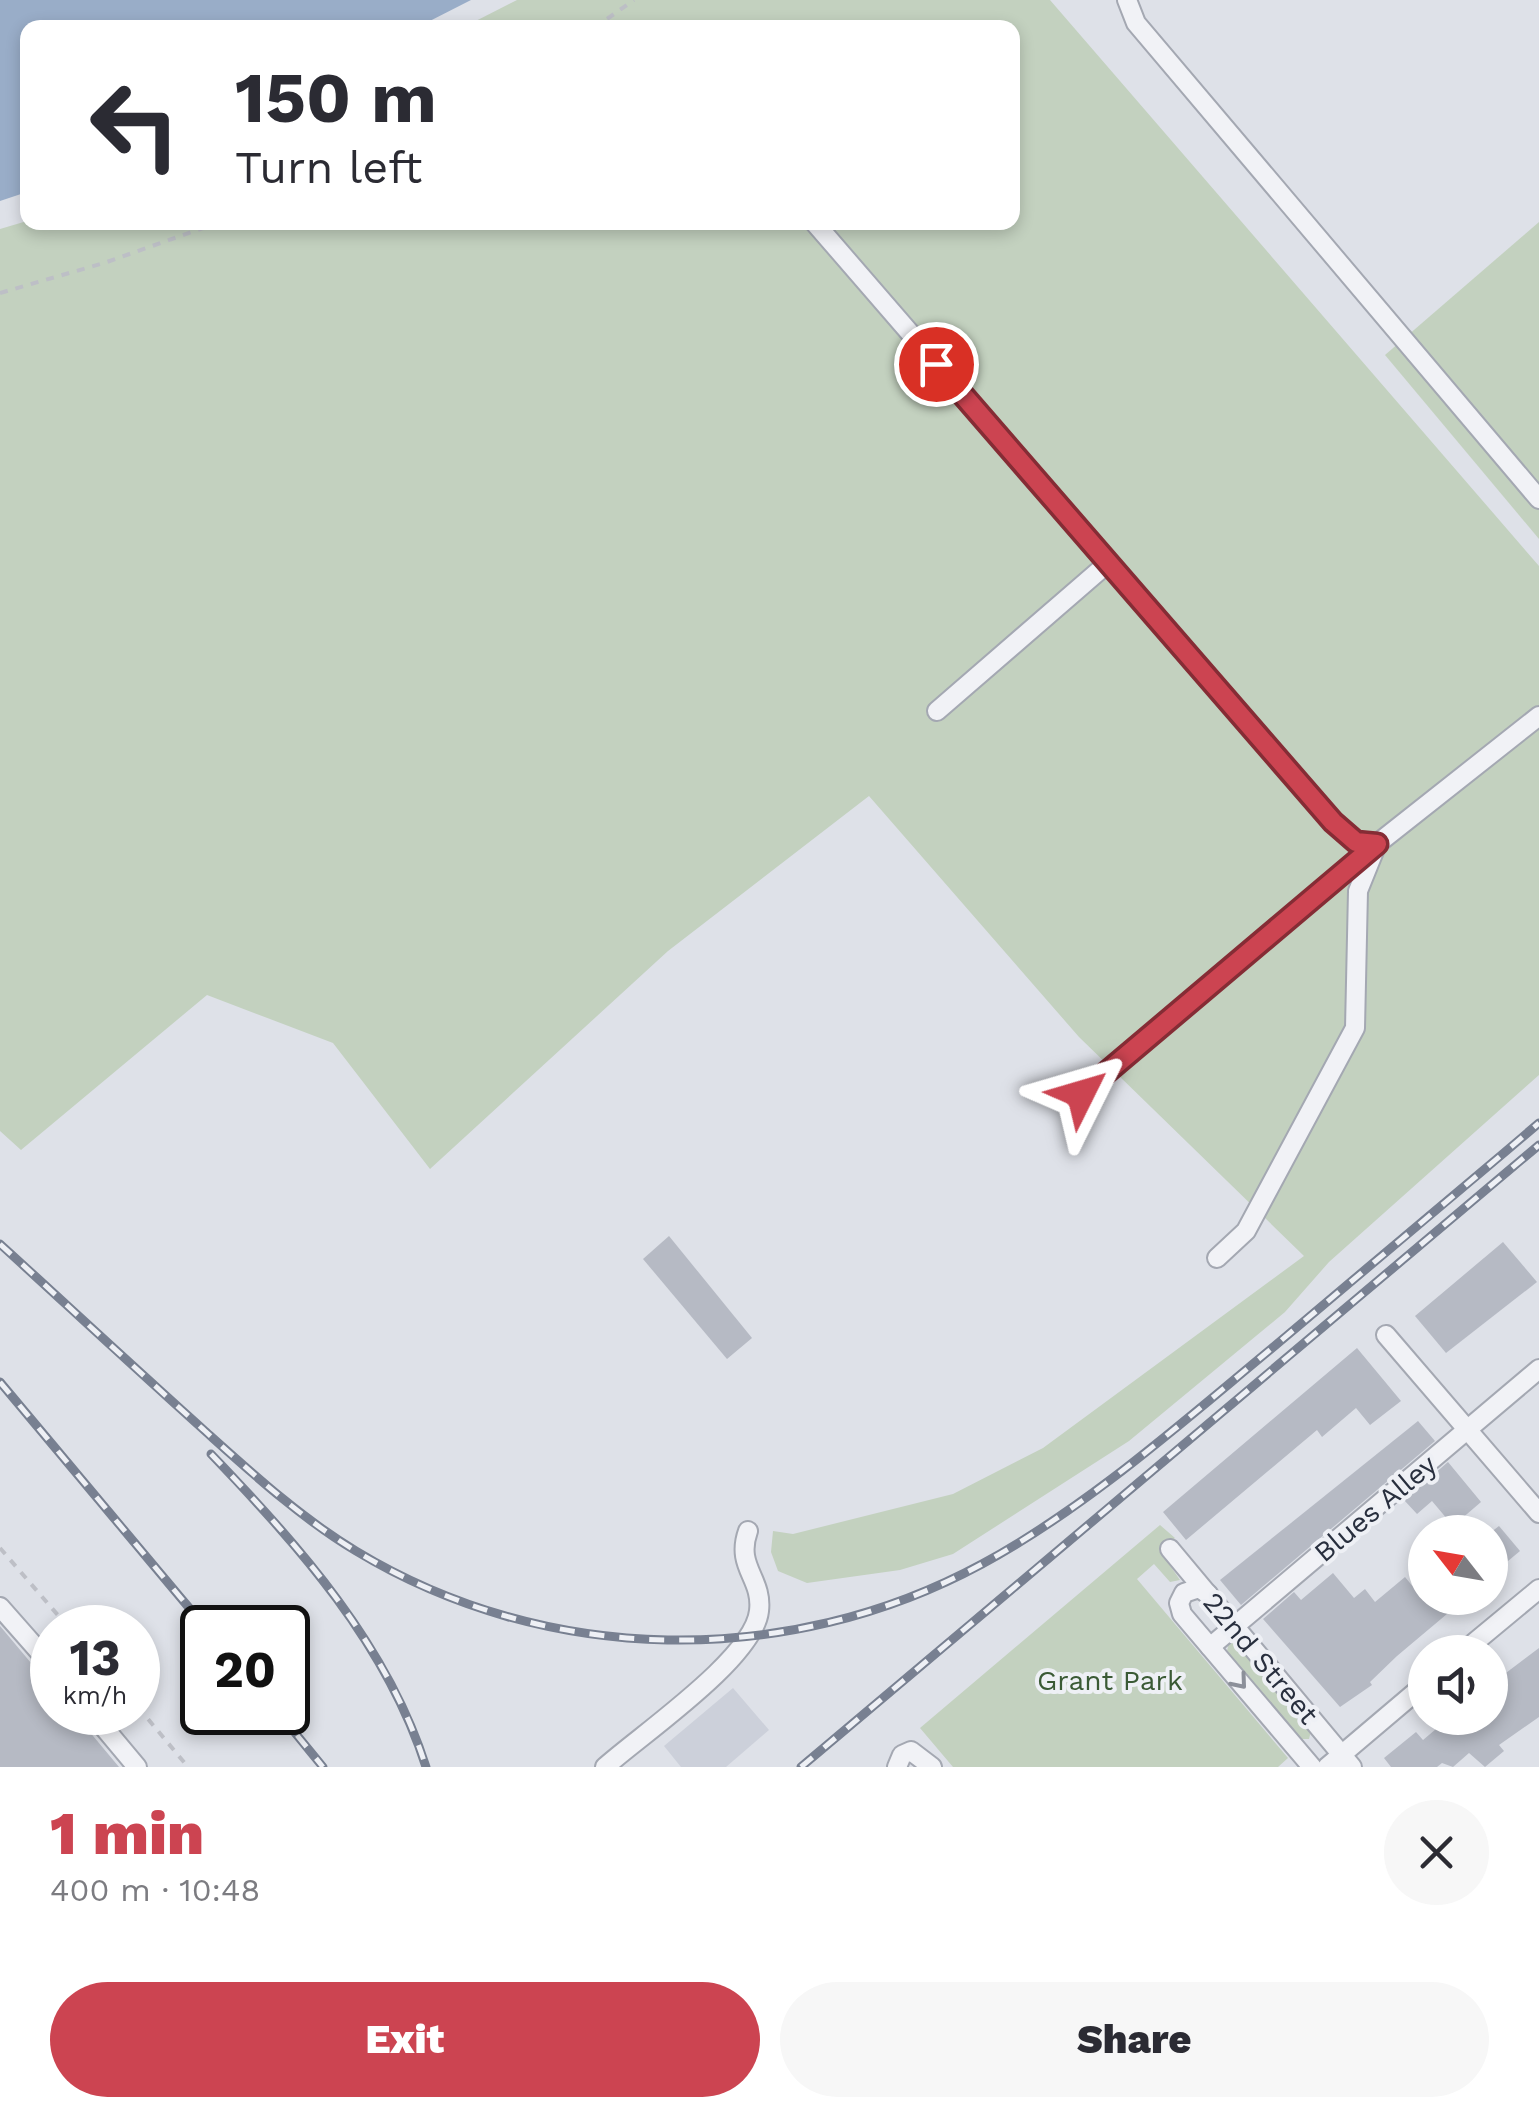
<!DOCTYPE html>
<meta charset="utf-8">
<style>
body{margin:0;font-family:"Work Sans",sans-serif;background:#f7f7f7;color:#2b2b33;height:100vh;display:flex;flex-direction:column;font-size:38px;white-space:nowrap}
*{box-sizing:border-box;margin:0}
p{font-size:32px;color:#7c7c81}
.icon{flex:none;width:55px;height:55px;fill:none;stroke:currentColor;stroke-width:2;stroke-linecap:round;stroke-linejoin:round}
.map{position:relative;height:1767px;overflow:hidden}
.drawer{display:flex;flex-direction:column;background:#fff;flex:1}
.drawer>*{flex:none}
.banner{position:absolute;left:20px;top:20px;width:1000px;height:210px;border-radius:20px;box-shadow:0 5px 15px #0003;background:#fff;color:#2b2b33;overflow:hidden}
.needle{width:65px;rotate:301deg}
.controls{position:absolute;left:1408px;top:1515px;display:grid;gap:20px}
.controls a{display:grid;place-items:center;width:100px;height:100px;border-radius:50%;background:#fff;box-shadow:0 5px 15px #0003;font-size:50px}
.speed{position:absolute;left:30px;top:1605px;display:flex;gap:20px;font-size:50px;font-weight:700;text-align:center}
.speed>*{display:grid;place-content:center;width:130px;height:130px;border-radius:50%;background:#fff;box-shadow:0 5px 15px #0003;line-height:1}
.speed small{font-size:25px;font-weight:400}
.speed .limit{border:5px solid #111;border-radius:15px;background:#fff;color:#111}
.pin{position:absolute;display:grid;place-items:center;width:85px;height:85px;color:#fff;margin:-42px;border:5px solid #fff;border-radius:50%;box-shadow:0 2px 10px #0007}
.me{position:absolute;width:110px;margin:-55px;rotate:50deg;stroke-linejoin:round;filter:drop-shadow(0 0 8px #0008)}
.turn{display:flex;align-items:center;gap:35px;height:210px;padding:0 50px;font-size:45px}
.turn .icon{width:130px;height:130px;stroke-width:2.5}
.turn b{display:block;font-size:70px;line-height:85px}
.round{display:grid;place-items:center;flex:none;width:105px;height:105px;border-radius:52px;background:#f7f7f7}
.overview{display:flex;align-items:center;justify-content:space-between;height:170px;padding:0 50px}
h1{font-size:60px;font-weight:800;line-height:75px;color:#cc4451}
.button{display:flex;gap:20px;margin-top:auto;padding:20px 50px}
.button a{flex:1;height:115px;border-radius:60px;background:#cc4451;color:#fff;font-size:40px;font-weight:800;line-height:115px;text-align:center}
.button a+a{background:#f7f7f7;color:#2b2b33}
.map>svg:first-child{display:block}
.built{fill:#ccd0da}
.green{fill:#c3d1bf}
.water{fill:#99adc8}
.building{fill:#b6bac4}
.lines{fill:none;stroke-linecap:round;stroke-linejoin:round}
.minor-casing{stroke:#a4a8b2;stroke-width:22}
.path{stroke:#bdbfc6;stroke-width:4;stroke-dasharray:8 8;stroke-linecap:butt}
.minor{stroke:#f1f2f6;stroke-width:18}
.rail-casing{stroke:#788091;stroke-width:9}
.rail{stroke:#eef0f5;stroke-width:5;stroke-dasharray:15;stroke-linecap:butt}
.oneway{stroke:#8c909a}
.route-casing{stroke:#852c35;stroke-width:25}
.route{stroke:#cc4451;stroke-width:18}
.labels{text-anchor:middle;stroke-width:8;stroke-linejoin:round;paint-order:stroke}
.street-label{font-size:28px;fill:#282f3e;stroke:#eef0f5}
.park-label{font-size:28px;fill:#3a5a35;stroke:#eef0f5}
</style>
<div class="map">
<svg width="1539" height="1767" viewBox="0 0 1539 1767">
<rect width="100%" height="100%" fill="#dee1e8"/>
<polygon class="built" points="733,1688 769,1730 726,1767 681,1767 664,1746"/>
<g class="green">
<polygon points="517,0 1050,0 1539,566 1539,1075 1329,1262 1285,1312 1129,1441 953,1554 900,1570 807,1583 778,1571 771,1552 773,1531 793,1534 953,1494 1043,1448 1304,1256 1079,1037 869,796 668,951 430,1169 333,1043 207,995 21,1150 0,1131 0,229 27,221 1012,222 1012,28 464,27"/>
<polygon points="1539,222 1539,539 1385,355"/>
<polygon points="1160,1525 1175,1538 1160,1551 1180,1580 1170,1582 1154,1564 1137,1579 1288,1758 1278,1767 953,1767 920,1728"/>
<polygon points="1229,1642 1236,1642 1311,1731 1309,1739 1301,1739 1227,1651"/>
</g>
<polygon class="water" points="0,0 471,0 418,27 28,28 27,192 0,201"/>
<g class="building">
<polygon points="669,1236 752,1338 727,1359 643,1259"/>
<polygon points="1503,1242 1537,1282 1446,1353 1415,1316"/>
<polygon points="1357,1348 1401,1401 1370,1425 1356,1408 1322,1437 1317,1430 1186,1540 1163,1512"/>
<polygon points="1418,1421 1435,1441 1241,1605 1220,1580"/>
<polygon points="1448,1462 1481,1502 1453,1526 1432,1501 1417,1514 1404,1500"/>
<polygon points="1499,1526 1520,1551 1490,1576 1490,1533"/>
<polygon points="1333,1573 1354,1598 1365,1589 1375,1602 1405,1577 1419,1594 1425,1589 1425,1598 1466,1598 1397,1656 1370,1682 1372,1685 1340,1707 1263,1619 1294,1592 1301,1600"/>
<polygon points="0,1626 52,1688 52,1712 73,1712 119,1767 0,1767"/>
<polygon points="1539,1648 1539,1717 1499,1745 1504,1751 1485,1767 1469,1753 1453,1767 1442,1763 1437,1767 1391,1767 1384,1758 1416,1732 1423,1740 1449,1718 1490,1718 1490,1685"/>
</g>
<g class="lines">
<g class="minor-casing">
<g id="minor">
<polyline points="1127,0 1136,23 1539,499"/>
<polyline points="814,222 1333,822 1356,843 1377,844 1539,716"/>
<polyline points="937,711 1108,563"/>
<polyline points="1081,1094 1377,844 1358,891 1355,1028 1246,1231 1217,1258"/>
<polyline points="1386,1335 1539,1513"/>
<polyline points="1170,1549 1352,1767"/>
<polyline points="1208,1594 1199,1588 1184,1593 1179,1603 1182,1614 1312,1767"/>
<polyline points="0,1607 52,1666"/>
<polyline points="1210,1647 1539,1369"/>
<polyline points="1463,1652 1539,1589"/>
<polyline points="91,1712 137,1767"/>
<path d="M605,1767C642,1734 754,1658 759,1611C763,1578 735,1567 748,1531"/>
<polyline points="897,1767 902,1755 911,1751 932,1767"/>
<polyline points="1327,1767 1425,1684"/>
</g>
</g>
<g class="path">
<polyline points="594,28 634,0"/>
<polyline points="0,293 104,263 220,222"/>
<polyline points="0,1548 69,1628"/>
<polyline points="138,1707 188,1767"/>
</g>
<use href="#minor" class="minor"/>
<g class="rail-casing">
<g id="rail">
<path d="M0,1244C68,1306 136,1369 205,1431C253,1474 301,1518 356,1551C546,1666 788,1669 982,1564C1087,1507 1179,1425 1271,1349C1360,1274 1450,1199 1539,1123"/>
<polyline points="0,1382 206,1628"/>
<path d="M211,1454C299,1546 387,1644 426,1767"/>
<polyline points="278,1712 323,1767"/>
<polyline points="801,1767 1539,1145"/>
</g>
</g>
<use href="#rail" class="rail"/>
</g>
<defs><path id="oneway-chevron" d="M-2-3.5L2.5 0L-2 3.5" fill="none" stroke-width="1.6" stroke-linecap="round" stroke-linejoin="round" transform="scale(2.5)"/></defs>
<use class="oneway" href="#oneway-chevron" transform="translate(1240 1682) rotate(50)"/>
<g class="lines">
<g class="route-casing">
<polyline id="route" points="936,364 1333,822 1356,842 1377,844 1081,1094"/>
</g>
<use href="#route" class="route"/>
</g>
<g class="labels">
<g class="street-label">
<text transform="translate(1375 1508) rotate(-40)" y="10">Blues Alley</text>
<text transform="translate(1261 1658) rotate(50)" y="10">22nd Street</text>
</g>
<g class="park-label">
<text x="1110" y="1690">Grant Park</text>
</g>
</g>
</svg>
<div class="controls">
<a><svg class="needle" viewBox="-14 -14 28 28"><path d="M0-13l5 13h-10z" fill="#e53935"/><path d="M0 13l5-13h-10z" fill="#7c7c81"/></svg></a>
<a><svg class="icon" aria-label="sound" viewBox="0 0 24 24"><path d="M4 9h4l5-4v14l-5-4H4zM17 9q2 3 0 6"/></svg></a>
</div>
<div class="speed"><div>13<small>km/h</small></div><div class="limit">20</div></div>
<div class="pin" style="left:936px;top:364px;background:#d93025"><svg class="icon" aria-label="arrive" viewBox="0 0 24 24"><path d="M6 21V4h12l-3 4 3 4H6"/></svg></div>
<svg class="me" style="left:1081px;top:1094px" viewBox="-20 -20 40 40"><path d="M0-17L14 15 0 8-14 15z" fill="#cc4451" stroke="#fff" stroke-width="4"/></svg>
<div class="banner">
<div class="turn"><svg class="icon" aria-label="left" viewBox="0 0 24 24"><path d="M17 20v-9H6M10 6l-5 5 5 5"/></svg><div><b>150 m</b>Turn left</div></div>
</div>
</div>
<section class="drawer">
<div class="overview"><div><h1>1 min</h1><p>400 m · 10:48</p></div><a class="round"><svg class="icon" aria-label="close" viewBox="0 0 24 24"><path d="M6 6l12 12M18 6L6 18"/></svg></a></div>
<div class="button"><a>Exit</a><a>Share</a></div>
</section>
